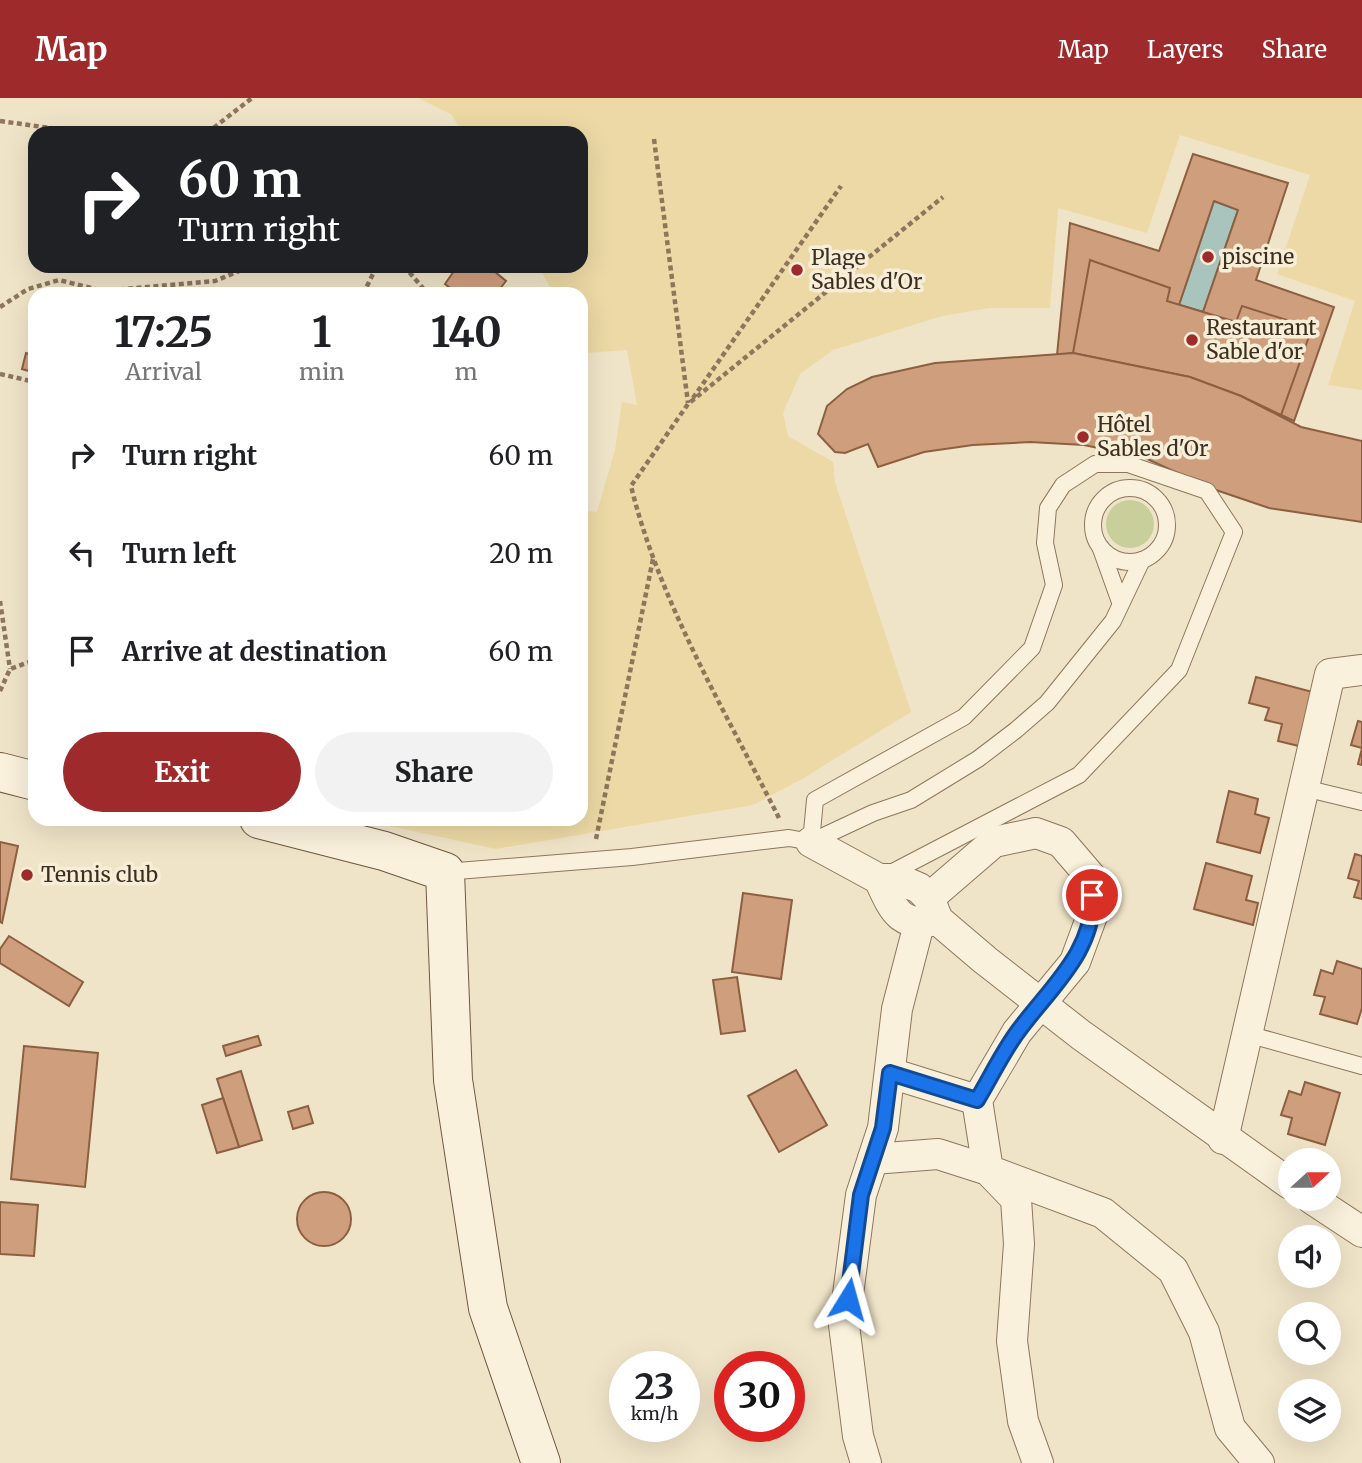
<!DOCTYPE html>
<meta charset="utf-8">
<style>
body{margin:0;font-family:Merriweather,serif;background:#f2f2f2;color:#202124;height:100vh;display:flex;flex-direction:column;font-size:26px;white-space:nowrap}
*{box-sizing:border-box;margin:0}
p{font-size:23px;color:#757577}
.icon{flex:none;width:38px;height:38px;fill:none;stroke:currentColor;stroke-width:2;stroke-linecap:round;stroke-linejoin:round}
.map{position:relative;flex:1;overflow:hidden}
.details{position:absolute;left:28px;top:189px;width:560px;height:539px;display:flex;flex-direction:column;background:#fff;border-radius:21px;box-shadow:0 7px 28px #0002}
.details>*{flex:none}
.top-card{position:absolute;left:28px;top:28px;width:560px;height:147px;border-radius:21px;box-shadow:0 7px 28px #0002;background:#202124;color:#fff;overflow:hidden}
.needle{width:46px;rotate:69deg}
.controls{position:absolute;left:1278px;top:1050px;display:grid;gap:14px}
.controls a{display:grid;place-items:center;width:63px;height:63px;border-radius:50%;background:#fff;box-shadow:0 7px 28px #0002;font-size:35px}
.speed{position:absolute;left:609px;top:1253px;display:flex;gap:14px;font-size:35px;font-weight:700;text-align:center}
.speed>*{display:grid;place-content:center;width:91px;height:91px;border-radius:50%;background:#fff;box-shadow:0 7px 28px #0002;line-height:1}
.speed small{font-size:18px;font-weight:400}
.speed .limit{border:10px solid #d22;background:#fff;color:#111}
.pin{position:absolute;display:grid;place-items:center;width:60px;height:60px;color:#fff;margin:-30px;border:4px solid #fff;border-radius:50%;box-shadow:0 2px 7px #0007}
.me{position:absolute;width:77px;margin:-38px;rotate:8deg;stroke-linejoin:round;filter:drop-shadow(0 0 5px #0008)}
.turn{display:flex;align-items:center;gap:24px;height:147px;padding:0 35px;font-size:32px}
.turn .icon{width:91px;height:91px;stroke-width:2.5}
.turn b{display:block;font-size:49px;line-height:60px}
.eta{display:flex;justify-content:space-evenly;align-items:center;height:119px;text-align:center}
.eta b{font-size:42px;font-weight:700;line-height:49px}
.action{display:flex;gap:14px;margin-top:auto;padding:14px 35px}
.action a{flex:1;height:80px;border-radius:42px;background:#9e2a2b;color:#fff;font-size:28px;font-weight:700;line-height:80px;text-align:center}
.action a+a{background:#f2f2f2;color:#202124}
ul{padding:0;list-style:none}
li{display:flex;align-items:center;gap:21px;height:98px;padding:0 35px}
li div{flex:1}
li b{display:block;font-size:26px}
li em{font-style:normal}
header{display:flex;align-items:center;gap:42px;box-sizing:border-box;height:98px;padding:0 35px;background:#9e2a2b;color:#fff}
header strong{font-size:33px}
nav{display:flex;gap:38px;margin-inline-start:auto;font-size:24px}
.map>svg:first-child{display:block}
.green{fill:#c9cf9b}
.sand{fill:#ecd9a5}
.water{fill:#a9c4bc;stroke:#6f938a;stroke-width:2}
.building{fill:#cf9f7d;stroke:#8d5f41;stroke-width:2;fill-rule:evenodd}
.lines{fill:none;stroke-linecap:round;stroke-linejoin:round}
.lane-casing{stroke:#8d765c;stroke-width:18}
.street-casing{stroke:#8d765c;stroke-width:32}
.secondary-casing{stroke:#6f573f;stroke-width:40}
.path{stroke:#8d765c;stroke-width:4.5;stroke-dasharray:5 3.5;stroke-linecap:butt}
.lane{stroke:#faf1dc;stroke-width:16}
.street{stroke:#faf1dc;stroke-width:30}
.secondary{stroke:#faf1dc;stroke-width:38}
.route-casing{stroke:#114b97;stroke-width:18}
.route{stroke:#1a73e8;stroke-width:12}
.poi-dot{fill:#9e2a2b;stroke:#f7eed8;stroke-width:2.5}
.labels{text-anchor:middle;stroke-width:7;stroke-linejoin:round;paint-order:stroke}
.poi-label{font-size:21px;fill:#3d2e20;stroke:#f7eed8;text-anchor:start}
</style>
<header>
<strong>Map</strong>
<nav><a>Map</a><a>Layers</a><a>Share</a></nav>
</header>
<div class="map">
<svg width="1362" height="1365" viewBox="0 0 1362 1365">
<rect width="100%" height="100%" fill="#f0e4c8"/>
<circle class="green" cx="1130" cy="426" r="24"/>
<polygon class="sand" points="418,0 1362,0 1362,292 1328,287 1355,203 1277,176 1310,77 1180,37 1147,135 1058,110 1050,210 989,210 942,218 833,252 800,276 783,315 788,338 833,364 835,384 911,614 802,681 753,707 496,751 357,721 581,721 581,412 597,414 615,352 622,304 637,307 627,252 587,255 581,244 581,196 554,196 538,168 581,168 581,35 462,35 452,17"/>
<polygon class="water" points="1214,103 1238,112 1203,214 1179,207"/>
<g class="building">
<path d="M1193,56L1288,85L1256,182L1334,209L1294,323L1241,298L1190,279L1073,255L1057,257L1070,125L1159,153ZM1214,103L1238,112L1203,214L1179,207Z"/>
<polygon points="1090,162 1170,190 1167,203 1236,224 1242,208 1312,230 1281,317 1241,298 1190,279 1073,255"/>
<polygon points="448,168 488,168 506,183 496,196 492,192 489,196 458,196 445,186 454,173"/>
<polygon points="26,255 35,258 35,275 22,271"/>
<polygon points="1073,255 1190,279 1241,298 1301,329 1362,343 1362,424 1269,410 1213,391 1145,360 1084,347 1030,344 973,347 924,354 878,369 868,346 845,355 835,354 818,336 827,308 847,291 872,279 935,265"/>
<polygon points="1256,579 1320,596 1307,650 1278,643 1282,626 1265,622 1269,610 1249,605"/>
<polygon points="1358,623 1362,624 1362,667 1358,666 1362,650 1351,647"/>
<polygon points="1229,693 1258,701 1255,716 1269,720 1260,755 1217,744"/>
<polygon points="0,744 18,748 2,825 0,824"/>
<polygon points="1355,756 1362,758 1362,801 1354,799 1359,783 1348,780"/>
<polygon points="1206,765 1252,778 1246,802 1258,805 1253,827 1194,811"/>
<polygon points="743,795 792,802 781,881 732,874"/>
<polygon points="9,838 83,884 69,908 0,865 0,851"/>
<polygon points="1337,863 1362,871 1362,910 1357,926 1320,916 1325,899 1314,897 1321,872 1333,876"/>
<polygon points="737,879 745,933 721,936 713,882"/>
<polygon points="258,938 261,947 226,958 223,948"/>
<polygon points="24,948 98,955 85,1089 11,1081"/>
<polygon points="796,972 827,1027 779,1054 748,998"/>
<polygon points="241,973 262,1042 239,1049 217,981"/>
<polygon points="1305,984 1340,995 1325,1047 1288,1036 1292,1020 1281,1017 1289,993 1301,997"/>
<polygon points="223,1000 239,1049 217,1055 202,1007"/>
<polygon points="308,1008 313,1025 293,1031 288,1014"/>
<circle cx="324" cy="1121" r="27"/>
<polygon points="0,1104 38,1107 34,1158 0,1156"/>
</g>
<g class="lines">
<g class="lane-casing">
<g id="lane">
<circle cx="1130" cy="427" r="37"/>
<polyline points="1101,451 1120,504"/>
<polyline points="1304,690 1362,704"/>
<polyline points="811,744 815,702 964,619 1032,550 1054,487 1045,445 1048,410 1063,387 1095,366 1128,366 1207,393 1234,434 1179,572 1079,677 887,777"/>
<polyline points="445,774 632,759 789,740 811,744 873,715 911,702 978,661 1016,632 1047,605 1113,523 1142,462"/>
<polyline points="1247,936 1362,968"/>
</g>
</g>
<g class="street-casing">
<g id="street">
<polyline points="811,744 879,781"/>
<polyline points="929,800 994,744 1036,735 1061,744 1091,779 1093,815 1075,864 1017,934 977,1002 988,1072 1103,1115 1173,1172 1204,1234 1230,1330 1259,1365"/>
<path d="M938,822C899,830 894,813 879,781H898L919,790L929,800L938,822L985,862L1081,937L1290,1086"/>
<polyline points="890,975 977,1002"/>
<polyline points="1223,1041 1330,576 1362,572"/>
<polyline points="873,1061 938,1056 988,1072 1016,1101 1019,1146 1012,1243 1023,1323 1038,1365"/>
<polyline points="1312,1101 1362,1134"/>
<polyline points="866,1365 858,1338 844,1227 861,1097 883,1030 897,911 919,826"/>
</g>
</g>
<g class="secondary-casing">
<g id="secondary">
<polyline points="0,674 35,683"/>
<polyline points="259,721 384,753 445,774 453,982 488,1210 541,1365"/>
</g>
</g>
<g class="path">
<polyline points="0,23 86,35"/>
<polyline points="207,35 252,0"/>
<polyline points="459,35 461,32"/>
<polyline points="654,41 688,305"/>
<polyline points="404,168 428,196"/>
<polyline points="363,196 377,168"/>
<polyline points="0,209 28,191 59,182 103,193 215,183 251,168"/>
<polyline points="0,276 35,284"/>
<polyline points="693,300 841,88"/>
<polyline points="0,503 10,571"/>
<polyline points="0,593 10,571 35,562"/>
<path d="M779,720C726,615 659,503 631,388L688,306L943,99"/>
<polyline points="596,741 653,461"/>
</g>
<use href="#lane" class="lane"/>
<use href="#street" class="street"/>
<use href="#secondary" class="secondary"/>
</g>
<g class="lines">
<g class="route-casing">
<path id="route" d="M848,1201L861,1097L883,1030L890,975L977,1002C991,979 1003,953 1019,932C1049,891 1096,852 1092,797"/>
</g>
<use href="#route" class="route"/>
</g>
<g class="poi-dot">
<circle cx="1208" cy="159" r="7"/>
<circle cx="797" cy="172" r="7"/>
<circle cx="1192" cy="242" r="7"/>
<circle cx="1083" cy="339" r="7"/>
<circle cx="27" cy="777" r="7"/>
</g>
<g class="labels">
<g class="poi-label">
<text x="1222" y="166">piscine</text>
<text x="811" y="167">Plage<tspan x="811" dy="24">Sables d'Or</tspan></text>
<text x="1206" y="237">Restaurant<tspan x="1206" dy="24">Sable d'or</tspan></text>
<text x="1097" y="334">Hôtel<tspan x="1097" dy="24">Sables d'Or</tspan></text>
<text x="41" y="784">Tennis club</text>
</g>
</g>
</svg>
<div class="controls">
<a><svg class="needle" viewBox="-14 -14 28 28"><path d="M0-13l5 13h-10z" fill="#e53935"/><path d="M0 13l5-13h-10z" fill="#757577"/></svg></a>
<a><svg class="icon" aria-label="sound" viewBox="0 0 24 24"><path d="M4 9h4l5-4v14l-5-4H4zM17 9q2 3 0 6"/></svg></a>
<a><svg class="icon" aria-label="search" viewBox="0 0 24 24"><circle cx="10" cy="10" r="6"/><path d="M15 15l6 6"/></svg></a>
<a><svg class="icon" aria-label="layers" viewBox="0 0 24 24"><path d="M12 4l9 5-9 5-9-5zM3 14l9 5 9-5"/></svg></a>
</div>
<div class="speed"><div>23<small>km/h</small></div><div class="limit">30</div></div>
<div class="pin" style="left:1092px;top:797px;background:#d93025"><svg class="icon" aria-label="arrive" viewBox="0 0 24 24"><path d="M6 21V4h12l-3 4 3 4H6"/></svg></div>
<svg class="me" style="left:848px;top:1201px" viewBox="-20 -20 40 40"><path d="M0-17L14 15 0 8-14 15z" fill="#1a73e8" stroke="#fff" stroke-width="4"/></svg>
<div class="top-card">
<div class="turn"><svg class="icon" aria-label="right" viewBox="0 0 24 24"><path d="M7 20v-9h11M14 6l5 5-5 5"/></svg><div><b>60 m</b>Turn right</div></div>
</div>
<section class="details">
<div class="eta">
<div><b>17:25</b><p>Arrival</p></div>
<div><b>1</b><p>min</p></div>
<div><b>140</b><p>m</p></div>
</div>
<ul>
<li><svg class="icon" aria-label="right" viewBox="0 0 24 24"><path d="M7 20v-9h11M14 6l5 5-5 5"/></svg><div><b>Turn right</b></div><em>60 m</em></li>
<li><svg class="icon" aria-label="left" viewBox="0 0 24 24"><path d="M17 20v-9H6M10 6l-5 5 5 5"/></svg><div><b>Turn left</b></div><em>20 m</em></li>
<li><svg class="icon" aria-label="arrive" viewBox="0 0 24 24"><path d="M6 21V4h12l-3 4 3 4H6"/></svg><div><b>Arrive at destination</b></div><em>60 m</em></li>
</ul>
<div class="action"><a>Exit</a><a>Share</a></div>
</section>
</div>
